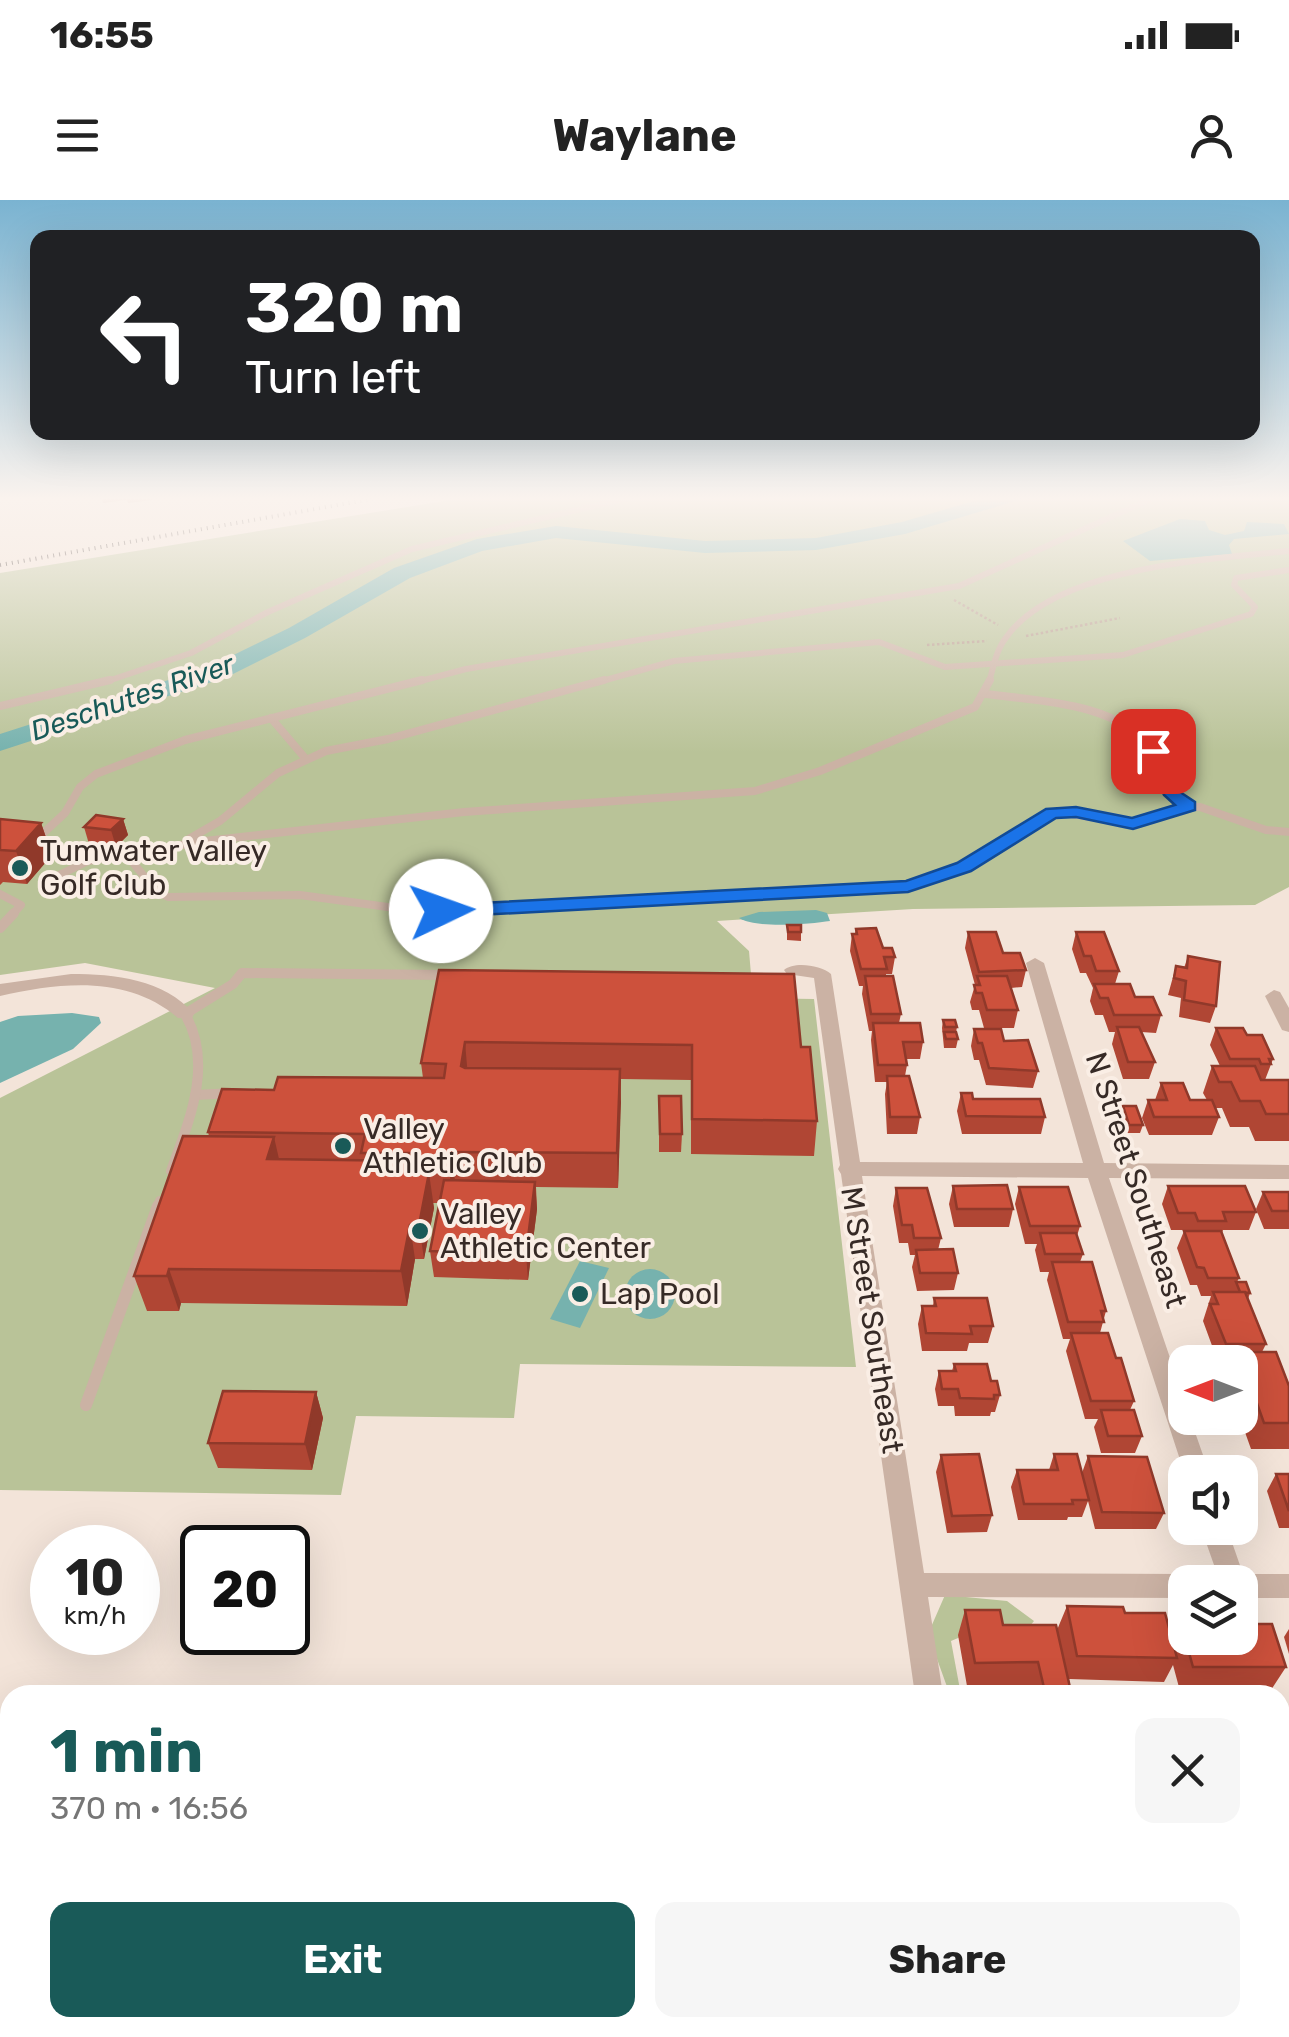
<!DOCTYPE html>
<meta charset="utf-8">
<style>
body{margin:0;font-family:Rubik,sans-serif;background:#f6f6f6;color:#222;height:100vh;display:flex;flex-direction:column;font-size:38px;white-space:nowrap}
*{box-sizing:border-box;margin:0}
p{font-size:32px;color:#767676}
.icon{flex:none;width:55px;height:55px;fill:none;stroke:currentColor;stroke-width:2;stroke-linecap:round;stroke-linejoin:round}
.map{position:relative;flex:1;overflow:hidden}
.side{position:absolute;left:0px;top:1485px;width:1290px;height:352px;display:flex;flex-direction:column;background:#fff;border-radius:30px 30px 0 0;box-shadow:0 10px 40px #0002}
.side>*{flex:none}
.banner{position:absolute;left:30px;top:30px;width:1230px;height:210px;border-radius:20px;box-shadow:0 10px 40px #0002;background:#202124;color:#fff;overflow:hidden}
.needle{width:65px;rotate:270deg}
.tools{position:absolute;left:1168px;top:1145px;display:grid;gap:20px}
.tools a{display:grid;place-items:center;width:90px;height:90px;border-radius:20px;background:#fff;box-shadow:0 10px 40px #0002;font-size:50px}
.speed{position:absolute;left:30px;top:1325px;display:flex;gap:20px;font-size:50px;font-weight:700;text-align:center}
.speed>*{display:grid;place-content:center;width:130px;height:130px;border-radius:50%;background:#fff;box-shadow:0 10px 40px #0002;line-height:1}
.speed small{font-size:25px;font-weight:400}
.speed .limit{border:5px solid #111;border-radius:15px;background:#fff;color:#111}
.pin{position:absolute;display:grid;place-items:center;width:85px;height:85px;color:#fff;margin:-42px;border-radius:20px;box-shadow:0 5px 15px #0006}
.me{position:absolute;width:110px;margin:-55px;rotate:87deg;stroke-linejoin:round;filter:drop-shadow(0 0 8px #0008)}
.turn{display:flex;align-items:center;gap:35px;height:210px;padding:0 50px;font-size:45px}
.turn .icon{width:130px;height:130px;stroke-width:2.5}
.turn b{display:block;font-size:70px;line-height:85px}
.round{display:grid;place-items:center;flex:none;width:105px;height:105px;border-radius:20px;background:#f6f6f6}
.headline{display:flex;align-items:center;justify-content:space-between;height:170px;padding:0 50px}
h1{font-size:60px;font-weight:700;line-height:75px;color:#195a58}
.cta{display:flex;gap:20px;margin-top:auto;padding:20px 50px}
.cta a{flex:1;height:115px;border-radius:20px;background:#195a58;color:#fff;font-size:40px;font-weight:700;line-height:115px;text-align:center}
.cta a+a{background:#f6f6f6;color:#222}
.status{display:flex;justify-content:space-between;align-items:center;height:70px;padding:0 50px;background:#fff;direction:ltr}
.status svg{height:28px;fill:currentColor}
header{display:flex;justify-content:space-between;align-items:center;height:130px;padding:0 50px;background:#fff;font-size:45px;font-weight:700}
.map>svg:first-child{display:block}
.green{fill:#b9c398}
.water{fill:#76b2ae}
.lines{fill:none;stroke-linecap:round;stroke-linejoin:round}
.river{fill:#76b2ae;fill-rule:evenodd}
.path{stroke:#b79c8e;stroke-width:2.5;stroke-dasharray:2.5 2.5;stroke-linecap:butt}
.lane-far3{stroke:#cbb2a4;stroke-width:6}
.lane-far2{stroke:#cbb2a4;stroke-width:8}
.lane-far1{stroke:#cbb2a4;stroke-width:10}
.lane{stroke:#cbb2a4;stroke-width:12}
.street{fill:#cbb2a4;fill-rule:evenodd}
.rail{stroke:#362a26;stroke-width:4;stroke-dasharray:1 5;stroke-linecap:butt}
.wall{fill:#b04634}
.shaded-wall{fill:#90392a}
.building{fill:#cd513c;stroke:#90392a;stroke-width:2.5}
.route{fill:#1a73e8;stroke:#114b97;stroke-width:2.5}
.poi-dot{fill:#195a58;stroke:#faeee5;stroke-width:4}
.labels{text-anchor:middle;stroke-width:8;stroke-linejoin:round;paint-order:stroke}
.far-water-label{font-size:28px;font-style:italic;fill:#195a58;stroke:#faeee5}
.poi-label{font-size:30px;fill:#362a26;stroke:#faeee5;text-anchor:start}
.street-label{font-size:30px;fill:#362a26;stroke:#faeee5}
</style>
<div class="status"><b>16:55</b><svg viewBox="0 0 49 12"><path d="M0 12V9h3v3zM5 12V6h3v6zM10 12V3h3v9zM15 12V0h3v12zM26 1h20v11H26zM47 4h2v5h-2z"/></svg></div>
<header><svg class="icon" aria-label="menu" viewBox="0 0 24 24"><path d="M4 6h16M4 12h16M4 18h16"/></svg>Waylane<svg class="icon" aria-label="person" viewBox="0 0 24 24"><circle cx="12" cy="8" r="4"/><path d="M4 21q1-7 8-7t8 7"/></svg></header>
<div class="map">
<svg width="1289" height="1837" viewBox="0 0 1289 1837">
<rect width="100%" height="100%" fill="#f3e4d9"/>
<g class="green">
<polygon points="475,296 1289,296 1289,687 1255,705 913,709 717,721 749,751 753,798 814,799 856,1167 520,1164 514,1218 356,1216 341,1295 0,1290 0,898 215,788 85,763 0,775 0,373"/>
<polygon points="945,1395 1007,1401 1034,1421 1012,1448 984,1427 951,1441 961,1495 950,1495 928,1434"/>
<polygon points="1280,1591 1289,1593 1289,1837 1011,1837 1009,1828 1280,1828"/>
</g>
<g class="water">
<polygon points="1180,319 1205,321 1209,330 1225,335 1244,331 1247,322 1284,324 1289,334 1234,339 1229,345 1232,354 1150,361 1123,341"/>
<path d="M816,710L827,713L830,721C810,724 757,729 739,718L759,712Z"/>
<polygon points="72,813 99,817 101,823 73,849 0,883 0,822 18,816"/>
<polygon points="580,1061 609,1068 580,1128 550,1119"/>
<circle cx="650" cy="1094" r="25"/>
</g>
<g class="lines">
<polygon class="river" points="991,296 1022,296 1019,300 905,334 816,350 705,353 556,338 482,351 410,378 305,438 227,477 0,551 0,534 209,467 289,428 394,368 477,339 556,326 705,341 816,338 902,322"/>
<g class="path">
<polyline points="954,400 998,425"/>
<polyline points="1026,436 1120,418"/>
<polyline points="927,445 987,441"/>
</g>
<g class="lane-far3">
<polyline points="102,483 191,453 268,412 412,349 636,296"/>
<polyline points="413,483 466,469 959,386 1157,296"/>
<polyline points="595,483 674,461 879,442 945,467 1123,455 1251,414 1255,407 1234,385 1236,378 1289,370"/>
<path d="M989,483C993,468 996,451 1005,439C1054,367 1210,359 1289,351"/>
</g>
<g class="lane-far2">
<path d="M986,494C1037,501 1118,502 1151,549C1166,568 1165,593 1188,606"/>
<polyline points="0,506 110,480"/>
<polyline points="271,518 305,558"/>
<polyline points="187,640 220,621 278,573 326,551 388,539 604,480"/>
<polyline points="126,654 156,691 168,697 300,695 424,712 908,687 964,667 1049,614 1060,612 1133,624 1182,607 1200,607 1266,630 1289,632"/>
<polyline points="88,661 38,638 65,613 80,587 96,574 185,540 422,480"/>
<polyline points="51,679 88,661 205,641 464,612 755,591 820,571 975,507 990,480"/>
<polyline points="0,694 21,705 11,716"/>
</g>
<g class="lane-far1">
<polyline points="0,728 14,713"/>
<polyline points="195,895 234,893"/>
<path d="M171,971C189,921 214,864 185,814L233,784L242,773L450,775"/>
<polyline points="157,1008 160,1001"/>
</g>
<polyline class="lane" points="86,1205 158,1006"/>
<g class="street">
<path d="M1035,758L1044,763L1104,963L1289,965V979L1109,978L1185,1202V1218H1190L1209,1272H1185V1275L1088,978L862,976L924,1373L1185,1374L1195,1377L1197,1382H1185V1398L928,1397L943,1495H915L841,974L838,969L840,965L814,778L787,774L784,770C794,761 821,765 831,774L860,962L1083,963L1026,763Z"/>
<path d="M71,774C115,774 164,779 194,814L192,818H178C128,775 62,782 0,796V784Z"/>
<polygon points="1274,790 1280,792 1289,808 1289,832 1282,830 1265,796"/>
<polygon points="1201,1328 1227,1328 1243,1374 1289,1374 1289,1398 1240,1398 1240,1382 1220,1382"/>
<polygon points="961,1828 995,1828 996,1837 962,1837"/>
</g>
<polyline class="rail" points="0,365 388,296"/>
</g>
<g class="wall">
<polygon points="0,619 41,623 52,655 27,684 3,682 0,685"/>
<polygon points="123,619 128,635 116,647 89,644 84,627"/>
<polygon points="787,725 801,732 801,741 787,740"/>
<polygon points="856,729 895,757 892,774 886,774 886,776 901,814 899,823 923,842 920,859 906,859 907,865 905,876 920,917 917,934 887,934 885,894 887,882 875,882 871,840 872,831 869,831 862,794 863,786 859,786 850,751 852,734 855,734"/>
<polygon points="968,732 1026,770 1022,787 1011,788 1018,810 1014,828 984,828 979,810 972,810 970,802 975,785 965,748"/>
<polygon points="1076,732 1119,771 1115,784 1161,815 1156,833 1141,832 1155,862 1149,879 1123,879 1112,844 1115,832 1109,832 1103,815 1095,815 1090,801 1093,788 1086,773 1080,773 1072,749"/>
<polygon points="1188,756 1216,806 1210,823 1179,817 1181,798 1168,795 1176,766 1184,768"/>
<polygon points="439,770 801,847 817,921 814,956 691,954 691,880 621,879 618,988 536,987 537,1009 528,1080 434,1077 430,1051 440,1003 433,1003 434,1008 424,1059 415,1059 407,1106 181,1103 179,1111 147,1111 134,1076 209,936 208,932 274,890 423,878 421,863"/>
<polygon points="943,820 957,827 956,832 958,839 956,848 944,848 942,828"/>
<polygon points="1216,828 1247,835 1273,859 1265,880 1289,880 1289,941 1255,941 1249,927 1230,927 1222,908 1215,908 1219,917 1212,935 1149,935 1142,918 1148,900 1155,900 1161,883 1190,900 1207,900 1203,893 1212,866 1220,866 1210,845"/>
<polygon points="974,829 1004,841 1038,871 1033,888 986,885 979,860 974,860 971,846"/>
<polygon points="961,893 973,899 1045,917 1041,934 962,934 957,911"/>
<polygon points="659,896 682,934 681,952 659,952"/>
<polygon points="1123,906 1143,925 1140,933 1127,933 1120,915"/>
<polygon points="953,986 1013,1009 1009,1027 954,1027 949,1004"/>
<polygon points="1168,986 1256,1012 1249,1030 1223,1030 1222,1033 1239,1078 1237,1082 1250,1093 1248,1099 1266,1144 1262,1152 1289,1186 1289,1249 1251,1249 1241,1221 1238,1221 1237,1218 1240,1218 1240,1162 1218,1162 1203,1121 1211,1096 1201,1096 1197,1085 1190,1085 1177,1048 1184,1031 1188,1030 1171,1030 1162,1004"/>
<polygon points="1019,987 1080,1026 1077,1036 1083,1054 1080,1062 1106,1111 1100,1133 1116,1158 1134,1201 1130,1210 1142,1236 1135,1253 1101,1253 1094,1227 1098,1219 1085,1219 1066,1151 1070,1139 1063,1139 1047,1080 1049,1072 1040,1072 1035,1050 1037,1044 1025,1044 1015,1004"/>
<polygon points="896,988 941,1038 938,1050 958,1073 954,1090 917,1091 912,1067 915,1055 910,1055 908,1043 899,1043 893,1006"/>
<polygon points="1263,992 1289,992 1289,1029 1264,1029 1256,1009"/>
<polygon points="934,1098 993,1126 988,1143 969,1143 967,1151 922,1151 918,1124 922,1106 933,1106"/>
<polygon points="954,1164 991,1181 1000,1195 995,1212 991,1212 990,1216 955,1216 954,1206 938,1206 935,1189 939,1171 952,1171"/>
<polygon points="316,1192 323,1218 312,1270 218,1268 208,1243"/>
<polygon points="1054,1254 1082,1273 1088,1256 1164,1313 1156,1329 1095,1329 1088,1301 1082,1317 1068,1317 1067,1320 1018,1320 1011,1287 1017,1270 1049,1270"/>
<polygon points="941,1255 992,1315 987,1332 947,1333 936,1272"/>
<polygon points="1276,1274 1289,1274 1289,1328 1279,1328 1267,1291"/>
<polygon points="1067,1406 1125,1413 1169,1429 1178,1413 1286,1467 1271,1490 1180,1491 1173,1465 1164,1482 1069,1479 1071,1492 1070,1495 1031,1495 1029,1486 967,1486 958,1435 965,1410 1003,1425 1057,1430"/>
<polygon points="1289,1429 1289,1454 1284,1437"/>
<polygon points="1289,1554 1289,1571 1288,1571 1285,1560"/>
</g>
<g class="shaded-wall">
<polygon points="101,296 125,296 126,300 103,303"/>
<polygon points="126,296 151,296 152,300 128,303"/>
<polygon points="123,619 128,635 116,647 111,630"/>
<polygon points="41,623 52,655 27,684 16,651"/>
<polygon points="465,842 468,877 461,866"/>
<polygon points="620,869 621,903 618,988 617,953"/>
<polygon points="274,937 282,972 267,959"/>
<polygon points="451,952 456,987 453,1003 449,968"/>
<polygon points="429,973 434,1008 424,1059 419,1025"/>
<polygon points="535,982 537,1009 528,1080 526,1054"/>
<polygon points="410,1025 415,1059 407,1106 401,1071"/>
<polygon points="169,1069 181,1103 179,1111 167,1076"/>
<polygon points="316,1192 323,1218 312,1270 305,1244"/>
<polygon points="69,1828 102,1828 99,1837 64,1837"/>
<polygon points="153,1828 155,1828 162,1837 152,1837"/>
</g>
<g class="building">
<polygon points="96,615 123,619 111,630 84,627"/>
<polygon points="0,619 41,623 16,651 0,650"/>
<polygon points="787,725 801,725 801,732 788,732"/>
<polygon points="876,728 883,748 892,748 895,757 884,757 887,769 861,769 852,734 857,734 856,729"/>
<polygon points="968,732 996,732 1003,753 1020,753 1026,770 979,772"/>
<polygon points="1076,732 1104,732 1119,771 1096,771 1091,756 1084,756"/>
<polygon points="1188,756 1220,762 1216,806 1184,800 1186,781 1174,778 1176,766 1187,768"/>
<polygon points="439,770 794,774 801,847 810,847 817,921 692,919 692,845 465,842 461,866 465,868 620,869 617,953 451,952 449,968 418,968 420,953 361,953 365,934 208,932 222,889 274,890 278,877 444,878 446,864 421,863"/>
<polygon points="865,776 893,776 901,814 871,814"/>
<polygon points="977,776 1007,776 1018,810 987,810 982,793 976,793 974,785 980,785"/>
<polygon points="1094,784 1130,784 1135,797 1153,797 1161,815 1114,815 1108,798 1100,798"/>
<polygon points="943,820 955,820 957,827 945,827"/>
<polygon points="873,823 920,823 923,842 903,842 907,865 878,865"/>
<polygon points="1117,827 1139,827 1155,862 1128,862"/>
<polygon points="1216,828 1243,828 1247,835 1262,835 1273,859 1269,859 1271,864 1261,864 1259,859 1230,859"/>
<polygon points="974,829 1001,829 1004,841 1028,840 1038,871 989,868 982,843 978,843"/>
<polygon points="944,832 956,832 958,839 946,839"/>
<polygon points="1212,866 1255,866 1261,880 1289,880 1289,914 1266,914 1260,901 1240,901 1231,882 1219,882"/>
<polygon points="887,876 909,876 920,917 890,917"/>
<polygon points="1161,883 1183,883 1190,900 1212,900 1219,917 1154,917 1148,900 1167,900"/>
<polygon points="961,893 972,893 973,899 1040,899 1045,917 966,916"/>
<polygon points="659,896 681,896 682,934 660,934"/>
<polygon points="1123,906 1136,906 1143,925 1129,925"/>
<polygon points="183,936 274,937 267,959 413,961 411,973 429,973 419,1025 410,1025 401,1071 169,1069 167,1076 134,1076"/>
<polygon points="444,980 535,982 526,1054 430,1051"/>
<polygon points="1007,985 1013,1009 957,1009 953,986"/>
<polygon points="1168,986 1245,986 1256,1012 1223,1012 1226,1021 1198,1021 1195,1013 1178,1013"/>
<polygon points="1019,987 1068,987 1080,1026 1030,1026"/>
<polygon points="896,988 927,988 941,1038 914,1038 912,1025 902,1025"/>
<polygon points="1263,992 1289,992 1289,1011 1272,1011"/>
<polygon points="1184,1031 1221,1031 1239,1078 1208,1078 1204,1068 1197,1067"/>
<polygon points="1040,1033 1076,1033 1083,1054 1045,1054"/>
<polygon points="953,1049 958,1073 920,1073 916,1050"/>
<polygon points="1052,1062 1092,1062 1106,1111 1101,1111 1104,1122 1068,1122"/>
<polygon points="1236,1082 1246,1082 1250,1093 1240,1092"/>
<polygon points="1213,1092 1245,1092 1266,1144 1226,1144 1210,1104 1218,1104"/>
<polygon points="934,1098 987,1098 993,1126 970,1126 972,1134 926,1133 922,1106 936,1106"/>
<polygon points="1071,1133 1108,1133 1116,1158 1121,1158 1134,1201 1091,1201"/>
<polygon points="1235,1152 1276,1152 1289,1186 1289,1223 1264,1223 1254,1195 1250,1195 1240,1167 1240,1162 1238,1162"/>
<polygon points="954,1164 987,1164 991,1181 997,1181 1000,1195 994,1195 994,1199 960,1198 958,1189 942,1189 939,1171 956,1171"/>
<polygon points="223,1191 316,1192 305,1244 208,1243"/>
<polygon points="1101,1210 1134,1210 1142,1236 1108,1236"/>
<polygon points="979,1254 992,1315 952,1316 941,1255"/>
<polygon points="1054,1254 1077,1254 1089,1300 1072,1300 1073,1304 1024,1304 1017,1270 1058,1270"/>
<polygon points="1088,1256 1147,1257 1164,1313 1102,1312"/>
<polygon points="1276,1274 1289,1274 1289,1311"/>
<polygon points="1067,1406 1123,1407 1125,1413 1165,1413 1177,1458 1077,1456"/>
<polygon points="965,1410 1000,1410 1003,1425 1056,1425 1071,1492 1045,1492 1038,1462 975,1463"/>
<polygon points="1185,1412 1185,1438 1240,1438 1240,1424 1272,1424 1286,1467 1193,1467 1178,1413"/>
<polygon points="4,1742 10,1745 10,1828 69,1828 64,1837 10,1837 0,1832 0,1749"/>
<polygon points="86,1828 153,1828 152,1837 83,1837"/>
</g>
<linearGradient id="sky" x2="0" y2="1"><stop stop-color="#7ab3d1"/><stop offset="0.54" stop-color="#faf3ee"/><stop offset="1" stop-color="#faf3ee" stop-opacity="0"/></linearGradient>
<rect width="1289" height="553" fill="url(#sky)"/>
<polygon class="route" points="1147,547 1159,547 1180,592 1195,602 1195,610 1133,629 1076,617 1056,618 971,671 908,692 441,717 431,711 441,705 906,681 957,663 1046,609 1076,607 1132,618 1175,605 1164,595 1145,551"/>
<g class="poi-dot">
<circle cx="20" cy="668" r="10"/>
<circle cx="343" cy="946" r="10"/>
<circle cx="420" cy="1031" r="10"/>
<circle cx="580" cy="1094" r="10"/>
</g>
<g class="labels">
<g class="far-water-label">
<text transform="translate(132 497) rotate(-19)" y="10">Deschutes River</text>
</g>
<g class="poi-label">
<text x="40" y="661">Tumwater Valley<tspan x="40" dy="34">Golf Club</tspan></text>
<text x="363" y="939">Valley<tspan x="363" dy="34">Athletic Club</tspan></text>
<text x="440" y="1024">Valley<tspan x="440" dy="34">Athletic Center</tspan></text>
<text x="600" y="1104">Lap Pool</text>
</g>
<g class="street-label">
<text transform="translate(1136 980) rotate(72)" y="10">N Street Southeast</text>
<text transform="translate(872 1120) rotate(81)" y="10">M Street Southeast</text>
</g>
</g>
</svg>
<div class="tools">
<a><svg class="needle" viewBox="-14 -14 28 28"><path d="M0-13l5 13h-10z" fill="#e53935"/><path d="M0 13l5-13h-10z" fill="#767676"/></svg></a>
<a><svg class="icon" aria-label="sound" viewBox="0 0 24 24"><path d="M4 9h4l5-4v14l-5-4H4zM17 9q2 3 0 6"/></svg></a>
<a><svg class="icon" aria-label="layers" viewBox="0 0 24 24"><path d="M12 4l9 5-9 5-9-5zM3 14l9 5 9-5"/></svg></a>
</div>
<div class="speed"><div>10<small>km/h</small></div><div class="limit">20</div></div>
<div class="pin" style="left:1153px;top:551px;background:#d93025"><svg class="icon" aria-label="arrive" viewBox="0 0 24 24"><path d="M6 21V4h12l-3 4 3 4H6"/></svg></div>
<svg class="me" style="left:441px;top:711px" viewBox="-20 -20 40 40"><circle r="19" fill="#fff"/><path d="M0-13L10 11 0 6-10 11z" fill="#1a73e8"/></svg>
<div class="banner">
<div class="turn"><svg class="icon" aria-label="left" viewBox="0 0 24 24"><path d="M17 20v-9H6M10 6l-5 5 5 5"/></svg><div><b>320 m</b>Turn left</div></div>
</div>
<section class="side">
<div class="headline"><div><h1>1 min</h1><p>370 m · 16:56</p></div><a class="round"><svg class="icon" aria-label="close" viewBox="0 0 24 24"><path d="M6 6l12 12M18 6L6 18"/></svg></a></div>
<div class="cta"><a>Exit</a><a>Share</a></div>
</section>
</div>
